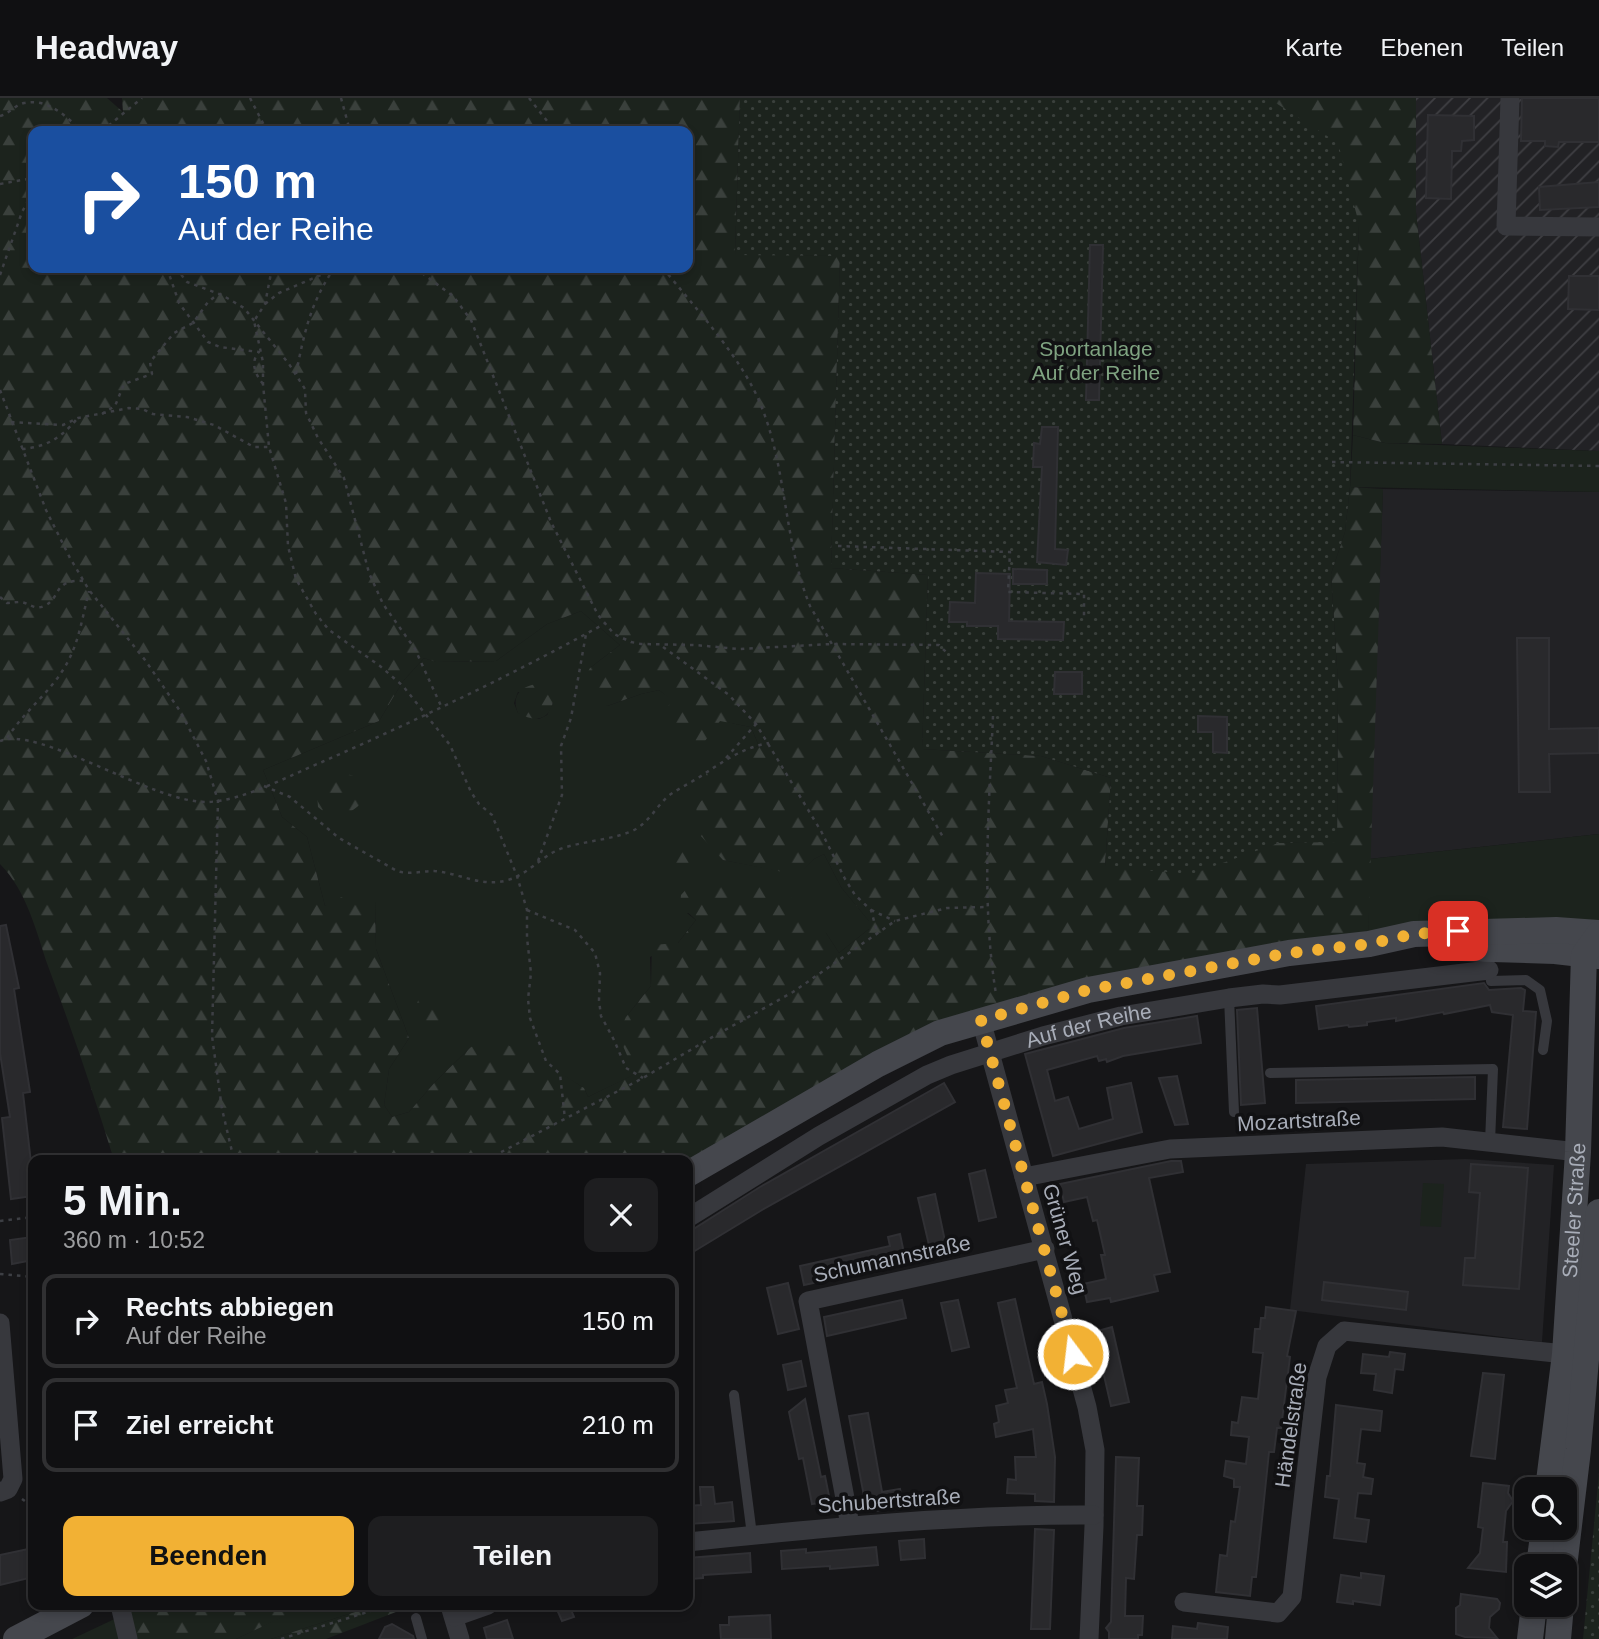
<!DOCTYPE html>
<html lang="de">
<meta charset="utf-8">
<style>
body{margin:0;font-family:Arial,sans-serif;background:#1e1e20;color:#f1f3f6;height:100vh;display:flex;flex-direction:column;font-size:26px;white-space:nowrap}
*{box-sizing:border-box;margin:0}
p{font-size:23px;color:#9c9d9f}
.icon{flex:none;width:38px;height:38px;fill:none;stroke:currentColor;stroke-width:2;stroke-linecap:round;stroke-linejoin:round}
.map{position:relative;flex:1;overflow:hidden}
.details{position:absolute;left:28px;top:1057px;width:665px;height:455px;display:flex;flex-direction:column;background:#101012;border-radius:14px;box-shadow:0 4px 10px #0003,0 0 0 2px #303032}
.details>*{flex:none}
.top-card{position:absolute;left:28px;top:28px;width:665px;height:147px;border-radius:14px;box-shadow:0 4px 10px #0003,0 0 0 2px #303032;background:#1a4fa0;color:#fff;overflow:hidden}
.controls{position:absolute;left:1514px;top:1379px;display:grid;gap:14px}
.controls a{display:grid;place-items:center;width:63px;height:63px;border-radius:14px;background:#101012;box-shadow:0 4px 10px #0003,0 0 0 2px #303032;font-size:35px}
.pin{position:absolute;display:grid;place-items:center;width:60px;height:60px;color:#fff;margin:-30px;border-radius:14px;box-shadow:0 4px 10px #0006}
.me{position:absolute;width:77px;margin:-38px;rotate:345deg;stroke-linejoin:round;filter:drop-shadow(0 0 5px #0008)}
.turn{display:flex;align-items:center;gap:24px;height:147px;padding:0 35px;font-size:32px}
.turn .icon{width:91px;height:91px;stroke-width:2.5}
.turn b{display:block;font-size:49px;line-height:60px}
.round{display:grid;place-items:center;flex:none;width:74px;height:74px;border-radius:14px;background:#1e1e20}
.headline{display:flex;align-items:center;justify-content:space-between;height:119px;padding:0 35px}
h1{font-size:42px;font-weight:800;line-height:52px}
.cta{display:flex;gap:14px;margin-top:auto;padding:14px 35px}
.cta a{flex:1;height:80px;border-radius:14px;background:#f2b134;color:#111;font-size:28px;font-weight:800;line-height:80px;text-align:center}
.cta a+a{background:#1e1e20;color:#f1f3f6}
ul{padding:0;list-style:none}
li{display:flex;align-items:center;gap:21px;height:94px;margin:0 14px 10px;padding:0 21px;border:4px solid #303032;border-radius:14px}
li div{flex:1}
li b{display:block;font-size:26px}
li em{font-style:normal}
header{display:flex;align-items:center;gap:42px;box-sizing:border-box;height:98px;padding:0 35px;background:#101012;border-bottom:2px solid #303032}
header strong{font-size:33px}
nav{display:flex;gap:38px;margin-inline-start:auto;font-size:24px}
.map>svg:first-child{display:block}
.built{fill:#222225}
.industrial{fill:url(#industrial-furrows)}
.green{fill:#1c231d;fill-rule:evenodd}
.forest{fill:url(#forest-firs);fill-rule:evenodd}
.park{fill:url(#park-dots)}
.building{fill:#29292c;stroke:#303034;stroke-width:2}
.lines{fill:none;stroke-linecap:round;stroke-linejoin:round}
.path{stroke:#3d3f44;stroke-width:2.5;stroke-dasharray:3.5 5;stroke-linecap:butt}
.lane{stroke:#37383d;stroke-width:10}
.street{stroke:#37383d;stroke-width:19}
.secondary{stroke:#45474d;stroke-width:26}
.route{stroke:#f2b134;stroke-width:12;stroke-dasharray:0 21.6}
.labels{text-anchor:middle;stroke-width:7;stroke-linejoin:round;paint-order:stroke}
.park-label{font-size:21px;fill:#7fa381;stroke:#111113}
.street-label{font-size:21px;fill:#a8adb8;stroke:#111113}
</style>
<header>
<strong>Headway</strong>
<nav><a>Karte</a><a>Ebenen</a><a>Teilen</a></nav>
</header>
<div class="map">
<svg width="1599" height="1541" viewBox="0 0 1599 1541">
<defs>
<pattern id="industrial-furrows" width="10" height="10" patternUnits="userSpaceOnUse" patternTransform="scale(1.75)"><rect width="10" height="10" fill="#222225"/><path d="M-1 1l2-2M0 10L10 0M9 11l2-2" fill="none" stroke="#3f3f43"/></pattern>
<pattern id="forest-firs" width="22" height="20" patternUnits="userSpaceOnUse" patternTransform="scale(1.75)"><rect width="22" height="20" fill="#1c231d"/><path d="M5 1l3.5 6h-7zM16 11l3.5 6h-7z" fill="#3a403c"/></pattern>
<pattern id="park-dots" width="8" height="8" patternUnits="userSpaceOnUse" patternTransform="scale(1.75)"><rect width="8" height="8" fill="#1c231d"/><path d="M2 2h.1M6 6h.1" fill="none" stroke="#3a403c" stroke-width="1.8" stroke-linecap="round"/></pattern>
</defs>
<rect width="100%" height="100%" fill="#161618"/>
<g class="built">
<polygon points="1383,391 1599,394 1599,736 1369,761"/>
<polygon points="1466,1061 1554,1067 1542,1244 1290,1212 1306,1066"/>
</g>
<polygon class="industrial" points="1416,0 1599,0 1599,353 1442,346 1416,114"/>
<g class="green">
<polygon points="1353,337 1385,345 1599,353 1599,394 1350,389"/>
<path d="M581,513L620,547L590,570L607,608L641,596L659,592C686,613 718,623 751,629L759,648L744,653L710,694L723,762L798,776L814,761L824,756L841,789L870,824L869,831L839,855L826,835L687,815L696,822L678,845L650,859L651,888L626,919L636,976L588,999L584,990L564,978L471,949L436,983L409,1014L392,1019L384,1007L389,971L409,940L376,851L375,804L325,808L307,739L282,719L263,672L379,623L403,583L424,560L437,564L496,563L547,526ZM518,594L553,605L547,617L539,621L518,615L514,605Z"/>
<polygon points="1599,736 1599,833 1368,842 1369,761"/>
<polygon points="1423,1085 1444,1086 1441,1129 1420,1128"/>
<polygon points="119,1507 140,1507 123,1517 128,1541 72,1541 123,1517"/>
<polygon points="306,1507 377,1507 271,1541 236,1541"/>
</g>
<g class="forest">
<path d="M0,0H107L123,14L122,0H740L735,156L840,158L831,470L928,477L922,651L1041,658L1111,680L1105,768L1242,756L1278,745L1337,743L1338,585L1331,476L1345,434L1350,389L1383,391L1368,842L1028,904L688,1062H114C94,997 72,932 48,868C36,833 27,793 0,766ZM33,33H688V170H33ZM581,513L620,547L590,570L582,585L590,597L607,608L641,596L659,592L673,603L659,617C669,640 678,643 702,647L720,623L751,629L759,648L744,653L706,676L710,694L696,708L699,736L723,762L798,777L814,761L824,756L841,789L869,823V831L839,855L826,835L782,790L720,787L713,792L702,785L691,786L681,797L680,807L696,822L678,845L652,847L651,888L626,919L618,936L635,976L588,999L584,990L532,957L495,942L471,949L436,983L409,1014L392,1019L384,1007L389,971L409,940L376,851L375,804L351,794L325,808L307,739L282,719L263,672L379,623L403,583L424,560L436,564L496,563L547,526Z"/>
<polygon points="1268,0 1416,0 1416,114 1442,346 1385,345 1353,337 1359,126"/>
<path d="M538,586L554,595C553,620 539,627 518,615C511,598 520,588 538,586Z"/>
<path d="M335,674C355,677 369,679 364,703C348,717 337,725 318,709L317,695L322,681Z"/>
<path d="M684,743L697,751L695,771C674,779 665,763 675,745Z"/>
<path d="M429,897L442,906L440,925C420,933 409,917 420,899Z"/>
<polygon points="140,1507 306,1507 306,1508 236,1541 128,1541 123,1517"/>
<polygon points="377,1507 414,1507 326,1541 271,1541"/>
</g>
<g class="park">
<polygon points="740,0 1268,0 1338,45 1359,126 1350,389 1345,434 1331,476 1338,585 1337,744 1278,745 1192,776 1105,769 1111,680 1041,658 922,651 928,477 831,470 840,158 735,157"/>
<polygon points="1599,1375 1599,1541 1583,1541"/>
</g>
<g class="building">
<polygon points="1522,0 1599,0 1599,44 1559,44 1558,49 1545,48 1545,43 1521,43"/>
<polygon points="1428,17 1474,18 1474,42 1462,43 1461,53 1452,53 1451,101 1426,100"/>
<polygon points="1599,84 1599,109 1540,112 1539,89"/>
<polygon points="1090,147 1103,147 1099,302 1086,302"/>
<polygon points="1569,178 1599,178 1599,212 1568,211"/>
<polygon points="1042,329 1058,329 1055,451 1068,452 1066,467 1037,464 1042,369 1033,369 1034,345 1040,346"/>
<polygon points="1013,471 1047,472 1047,486 1013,486"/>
<polygon points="976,475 1010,476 1009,523 1064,524 1063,542 998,541 998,528 967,528 967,524 949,524 950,504 975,505"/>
<polygon points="1517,540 1549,540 1549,631 1599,630 1599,655 1549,656 1550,694 1519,694"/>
<polygon points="1055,574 1082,574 1082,596 1054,596"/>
<polygon points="1198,618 1227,619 1227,655 1213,654 1213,634 1198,634"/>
<polygon points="6,827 19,890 14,891 30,994 23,995 33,1082 33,1098 11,1101 2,1020 10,1019 0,955 0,828"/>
<polygon points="1484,885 1489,892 1521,890 1525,892 1523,913 1536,914 1527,1031 1503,1029 1513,917 1492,914 1490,907 1444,916 1443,914 1396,923 1396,920 1367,924 1367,927 1349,929 1348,927 1319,931 1316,908"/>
<polygon points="1257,910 1265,1005 1241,1007 1237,912"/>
<polygon points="1197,918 1201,945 1123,958 1107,964 1106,961 1099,963 1097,958 1047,972 1055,1003 1068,999 1079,1031 1113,1021 1107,990 1131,985 1142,1034 1053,1058 1025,956 1124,930"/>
<polygon points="1177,978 1188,1026 1175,1027 1159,980"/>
<polygon points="1475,979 1475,1001 1296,1005 1296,982"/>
<polygon points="944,985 955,1004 762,1112 688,1157 688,1132 695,1130 760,1089"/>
<polygon points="1171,1063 1181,1063 1183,1074 1149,1080 1170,1174 1154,1177 1158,1193 1111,1204 1110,1200 1087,1204 1083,1186 1106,1181 1101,1157 1105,1157 1097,1122 1093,1123 1087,1099 1064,1104 1060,1086"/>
<polygon points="1471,1066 1528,1070 1519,1191 1463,1187 1465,1160 1475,1160 1480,1095 1469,1094"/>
<polygon points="985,1072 996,1119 979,1123 969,1076"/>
<polygon points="935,1096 945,1143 929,1147 918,1100"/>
<polygon points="900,1136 906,1165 804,1187 800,1168 890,1148 888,1139"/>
<polygon points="33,1139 33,1162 12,1166 10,1142"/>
<polygon points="1324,1184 1408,1194 1406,1212 1322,1202"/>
<polygon points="788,1185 799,1231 778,1236 767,1190"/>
<polygon points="1015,1201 1034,1286 1042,1284 1047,1306 1055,1359 1054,1404 1035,1403 1035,1396 1007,1395 1008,1381 1016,1382 1015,1359 1036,1359 1033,1331 996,1339 994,1326 999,1324 996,1308 1008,1305 1005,1292 1017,1290 998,1205"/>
<polygon points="902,1202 906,1220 827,1238 824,1219"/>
<polygon points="958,1202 969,1249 952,1253 941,1205"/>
<polygon points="1266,1209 1296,1213 1287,1258 1290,1259 1281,1330 1277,1330 1274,1354 1269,1354 1256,1479 1252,1479 1250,1498 1216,1494 1220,1457 1227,1458 1231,1423 1235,1424 1240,1389 1234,1389 1234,1381 1224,1378 1226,1363 1246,1366 1249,1339 1231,1337 1232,1324 1238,1325 1242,1299 1258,1301 1263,1255 1253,1254 1255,1231 1260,1231 1261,1220 1265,1220"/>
<polygon points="1112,1229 1129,1304 1111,1308 1094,1234"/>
<polygon points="1390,1254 1405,1256 1403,1272 1395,1271 1392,1295 1374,1292 1376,1276 1361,1275 1363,1256 1389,1259"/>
<polygon points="801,1263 806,1288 788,1292 783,1267"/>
<polygon points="1483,1275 1504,1277 1495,1361 1471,1358"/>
<polygon points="805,1301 821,1379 825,1378 830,1403 812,1406 803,1360 799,1361 789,1314"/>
<polygon points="1336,1307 1382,1313 1380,1333 1361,1331 1357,1365 1365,1366 1363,1379 1373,1381 1371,1396 1358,1395 1355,1420 1369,1422 1366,1444 1334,1440 1339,1401 1325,1399 1327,1378 1330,1378"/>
<polygon points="868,1315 882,1394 900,1391 903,1409 876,1413 874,1408 866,1409 849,1318"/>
<polygon points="1116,1359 1139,1360 1137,1408 1143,1408 1142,1437 1137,1437 1134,1481 1126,1480 1125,1518 1143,1518 1142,1537 1138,1537 1138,1541 1109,1541 1109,1534 1106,1530 1111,1524"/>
<polygon points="1483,1385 1509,1388 1508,1395 1513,1403 1506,1413 1503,1444 1507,1444 1506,1474 1468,1470 1480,1455 1483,1430 1478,1429"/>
<polygon points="700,1389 713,1389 715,1406 732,1404 734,1423 688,1426 688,1408 701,1407"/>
<polygon points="1035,1431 1054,1432 1050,1531 1031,1531"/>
<polygon points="924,1441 925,1460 901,1462 899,1443"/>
<polygon points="876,1449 878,1467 830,1471 830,1468 782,1471 781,1453 806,1451 806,1455"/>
<polygon points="33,1450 33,1479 0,1487 0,1457"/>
<polygon points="750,1455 751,1474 703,1477 703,1480 690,1481 688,1460"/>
<polygon points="1361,1475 1384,1478 1380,1507 1353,1503 1353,1506 1337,1504 1341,1477 1361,1480"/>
<polygon points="1461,1496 1497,1501 1500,1505 1499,1511 1490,1519 1489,1530 1497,1540 1465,1539 1456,1536 1456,1510 1460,1507"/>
<polygon points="555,1507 569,1507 574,1519 562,1523"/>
<polygon points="770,1517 771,1541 721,1541 720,1527 729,1527 729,1519"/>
<polygon points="507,1522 513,1541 487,1541 484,1530"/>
<polygon points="1198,1525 1228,1529 1227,1541 1172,1541 1173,1528 1197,1531"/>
<polygon points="392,1526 413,1538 414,1541 379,1541 385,1529"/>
</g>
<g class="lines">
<g class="path">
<polyline points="250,0 267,33"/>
<polyline points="341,0 350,33"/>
<polyline points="529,0 555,33"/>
<path d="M0,18C9,16 15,7 24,5C49,0 66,19 82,33"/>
<polyline points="102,33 142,0"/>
<polyline points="0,86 33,80"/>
<path d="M167,170L179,205L208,244L220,249L259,254C250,264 255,276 263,286"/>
<polyline points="176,170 187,184 222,197 244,210 289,266 305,291 306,315 318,340 344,380 369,475 383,506 415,551 441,608"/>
<polyline points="272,170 265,206 254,223 263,264 263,286 269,349 286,405 288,448 296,481 316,516 329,532 380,568 403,588 450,647 471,694 479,706 492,717 517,778 527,812 527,840 531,875 528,901 530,920 546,963 560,976 565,1021"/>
<polyline points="415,170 453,198 471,222 551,424 598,517 614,536 631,544 641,546 695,547 739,551 832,546 939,547 949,557"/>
<path d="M663,170C695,210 744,262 762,310C787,373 784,444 810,508L943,739"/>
<polyline points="0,177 22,114 33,94"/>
<polyline points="265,206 279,195 337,170"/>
<path d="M296,276C304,236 310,206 333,172"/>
<polyline points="0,292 46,412 70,460 89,492 145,562 180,613 206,663 218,703 212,938 222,1011 234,1062"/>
<polyline points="102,316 115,308 124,286 152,276 150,264 174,235 193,225 208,204 218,196"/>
<polyline points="11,324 63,327 78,320 129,310 142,311 153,316 187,319 214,327 254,349 269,349"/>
<path d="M22,351C46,349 61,340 76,322"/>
<polyline points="1332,364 1599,368"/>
<polyline points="838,448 1010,454 1008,494 1084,496 1084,518"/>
<path d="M0,499L7,505C11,505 14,504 18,504C28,503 33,513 44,508C62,500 52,481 84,483"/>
<polyline points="663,549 729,597 756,626 821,733 845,781 855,797 871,812 877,834"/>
<path d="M993,618C989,711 981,804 996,896"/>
<path d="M7,640C24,614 48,596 63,572C79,547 82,520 89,493"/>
<path d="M0,643C39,627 152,705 207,704C243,703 288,678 322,664C417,622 512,577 604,526"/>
<polyline points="726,660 756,626"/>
<path d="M264,688L290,699L339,740L397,773C409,777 422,773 434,773C460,775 482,790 508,782C529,776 542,757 563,750C584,743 618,741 636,731C649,723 656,710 666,700C675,692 687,687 698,680C721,665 741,650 769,645"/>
<polyline points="538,763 562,697 561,648 571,620 586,536"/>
<polyline points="527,812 575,832 595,855 600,875 599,902 601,918 614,942 626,970 643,980"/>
<polyline points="871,812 895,823"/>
<polyline points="486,1062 643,980 709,941 793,894 895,823 947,810 986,809"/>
<polyline points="0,1123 33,1119"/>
<polyline points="0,1176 33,1179"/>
<polyline points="22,1401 33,1409"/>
<polyline points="281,1541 390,1507"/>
</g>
<g class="lane">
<polyline points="1489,872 1491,883 1526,882 1540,892 1547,923 1543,952"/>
<polyline points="1229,900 1234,1014"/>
<polyline points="1270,975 1493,971 1490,1044"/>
<polyline points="734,1297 752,1437"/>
<polyline points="416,1520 422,1541"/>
</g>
<g class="street">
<polyline points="1510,0 1506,128 1599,129"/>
<polyline points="981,922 1087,1309 1095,1352 1094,1428 1089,1541"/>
<polyline points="1024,1079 1170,1051 1442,1039 1578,1054"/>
<path id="s1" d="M688,1120L819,1038L927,977L951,967L1043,938L1121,918L1229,900L1263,896L1280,897L1489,872"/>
<polyline points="0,1225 13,1381 8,1391 0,1394"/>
<polyline points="850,1427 808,1203 1045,1151"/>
<path d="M688,1444C823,1430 958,1416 1094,1417"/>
<polyline points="1184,1504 1278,1515 1292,1499 1317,1279 1327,1248 1344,1233 1565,1256"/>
<polyline points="120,1507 128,1541"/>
<polyline points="450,1508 460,1541"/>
<polyline points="454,1519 488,1507"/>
</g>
<g class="secondary">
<polyline points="1458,850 1555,853 1599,858"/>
<polyline points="688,1076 878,966 940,935 1088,892 1289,855 1369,846 1414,836 1556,832 1599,835"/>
<path id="s2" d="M1548,1391L1565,1256L1578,1054L1584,857L1599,836"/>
<polyline points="1539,1468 1544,1430"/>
<polyline points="1564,1469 1578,1352 1599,1114"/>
<polyline points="16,1541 81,1507"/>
<polyline points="1530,1541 1534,1507"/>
<polyline points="1558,1541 1561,1507"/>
</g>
</g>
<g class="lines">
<polyline class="route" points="1073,1256 981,922 1088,892 1289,855 1369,846 1414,836 1458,833"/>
</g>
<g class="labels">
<g class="park-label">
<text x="1096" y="258">Sportanlage<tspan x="1096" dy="24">Auf der Reihe</tspan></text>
</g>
<g class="street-label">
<text dy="7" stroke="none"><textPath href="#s1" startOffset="448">Auf der Reihe</textPath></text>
<text transform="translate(1299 1023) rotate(-3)" y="7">Mozartstraße</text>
<text dy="7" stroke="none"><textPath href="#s2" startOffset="280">Steeler Straße</textPath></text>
<text transform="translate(1065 1141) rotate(74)" y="7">Grüner Weg</text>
<text transform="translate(892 1161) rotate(-12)" y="7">Schumannstraße</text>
<text transform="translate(1291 1327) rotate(-82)" y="7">Händelstraße</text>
<text transform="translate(889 1403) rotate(-4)" y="7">Schubertstraße</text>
</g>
</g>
</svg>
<div class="controls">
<a><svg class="icon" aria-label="search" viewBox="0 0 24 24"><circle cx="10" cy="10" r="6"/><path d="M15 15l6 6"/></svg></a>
<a><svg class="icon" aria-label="layers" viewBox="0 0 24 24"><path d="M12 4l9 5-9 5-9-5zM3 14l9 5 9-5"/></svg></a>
</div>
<div class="pin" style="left:1458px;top:833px;background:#d93025"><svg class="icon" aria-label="arrive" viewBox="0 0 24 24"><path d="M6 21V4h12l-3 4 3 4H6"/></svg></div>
<svg class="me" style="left:1073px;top:1256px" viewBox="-20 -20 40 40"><circle r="17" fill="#f2b134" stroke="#fff" stroke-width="3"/><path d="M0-11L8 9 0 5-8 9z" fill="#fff"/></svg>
<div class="top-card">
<div class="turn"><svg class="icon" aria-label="right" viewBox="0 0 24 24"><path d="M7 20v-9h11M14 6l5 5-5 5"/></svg><div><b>150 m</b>Auf der Reihe</div></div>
</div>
<section class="details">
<div class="headline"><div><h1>5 Min.</h1><p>360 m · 10:52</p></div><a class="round"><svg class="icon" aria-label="close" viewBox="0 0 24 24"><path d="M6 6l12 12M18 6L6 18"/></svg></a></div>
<ul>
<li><svg class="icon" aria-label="right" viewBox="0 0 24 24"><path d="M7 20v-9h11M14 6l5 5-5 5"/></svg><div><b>Rechts abbiegen</b><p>Auf der Reihe</p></div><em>150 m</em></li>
<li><svg class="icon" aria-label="arrive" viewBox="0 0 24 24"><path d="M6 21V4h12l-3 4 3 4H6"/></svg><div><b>Ziel erreicht</b></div><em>210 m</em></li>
</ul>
<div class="cta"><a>Beenden</a><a>Teilen</a></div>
</section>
</div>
